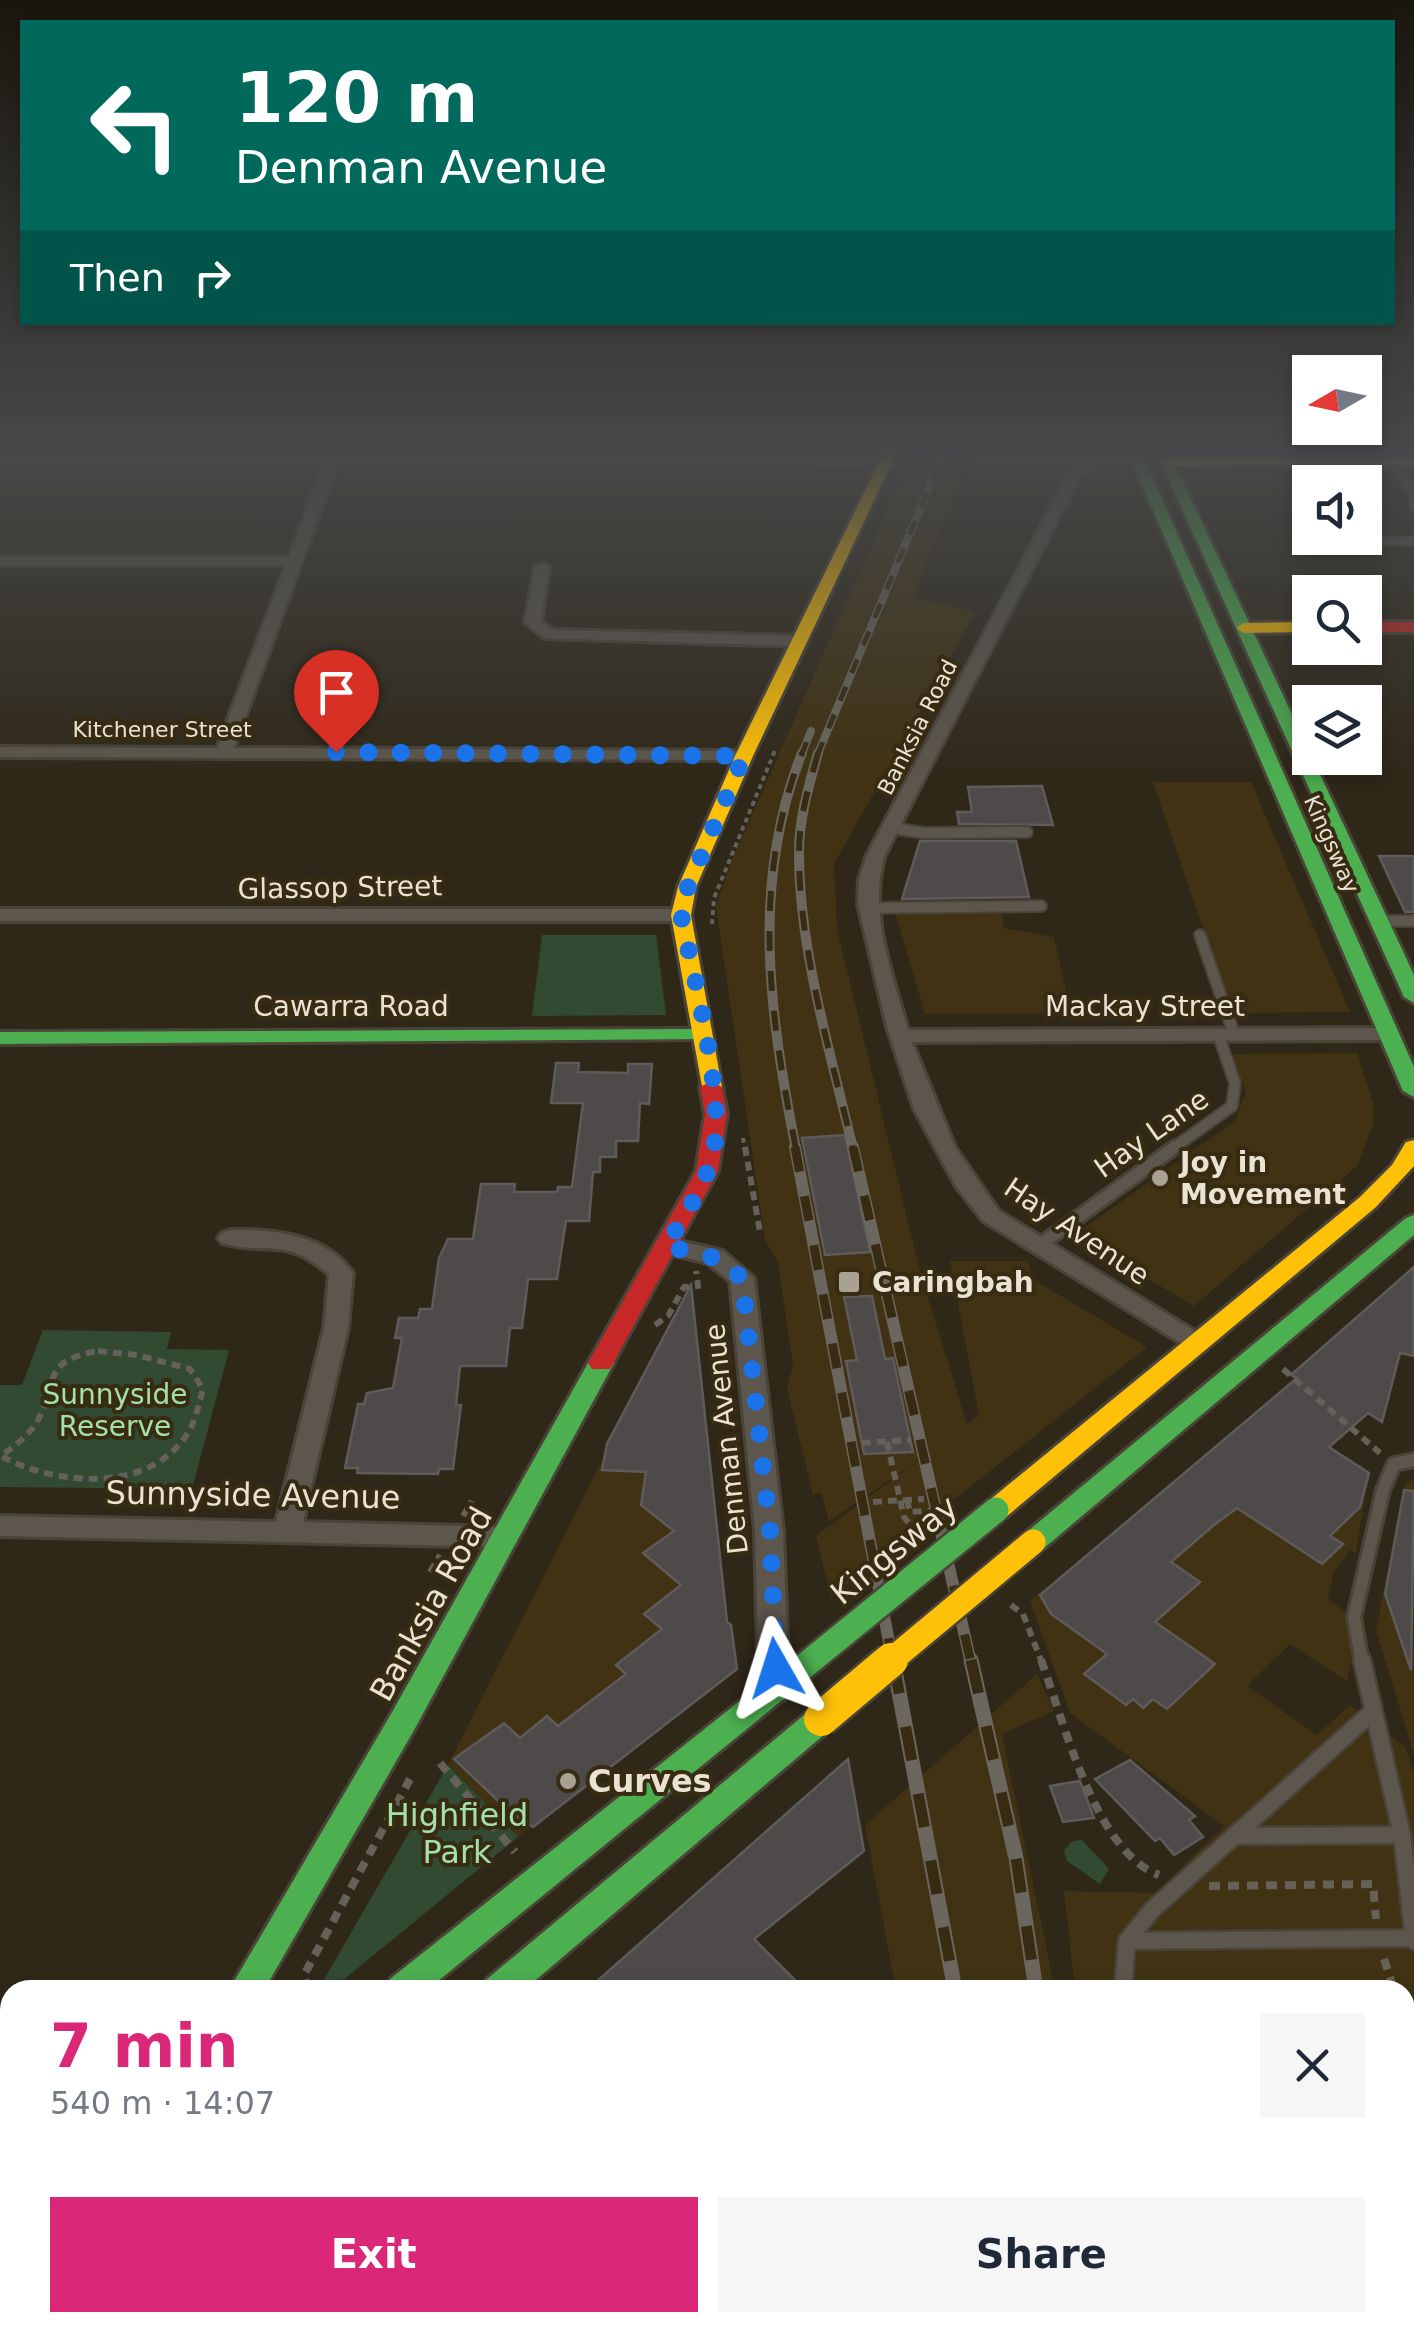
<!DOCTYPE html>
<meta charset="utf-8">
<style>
body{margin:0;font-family:"DejaVu Sans",sans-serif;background:#f6f6f7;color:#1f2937;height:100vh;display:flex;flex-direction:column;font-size:38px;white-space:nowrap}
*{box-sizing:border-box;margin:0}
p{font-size:32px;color:#747a83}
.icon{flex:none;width:55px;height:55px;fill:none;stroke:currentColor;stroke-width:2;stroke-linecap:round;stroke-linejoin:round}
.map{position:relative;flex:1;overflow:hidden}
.drawer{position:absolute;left:0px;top:1980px;width:1415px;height:352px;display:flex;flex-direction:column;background:#fff;border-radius:30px 30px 0 0;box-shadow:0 5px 15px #0003}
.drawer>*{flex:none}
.top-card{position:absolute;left:20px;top:20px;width:1375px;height:305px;border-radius:0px;box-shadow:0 5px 15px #0003;background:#00695c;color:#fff;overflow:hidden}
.needle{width:65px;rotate:261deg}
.fabs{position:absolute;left:1292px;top:355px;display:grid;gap:20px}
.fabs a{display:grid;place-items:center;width:90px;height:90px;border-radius:0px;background:#fff;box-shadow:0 5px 15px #0003;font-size:50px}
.pin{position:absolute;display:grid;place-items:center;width:85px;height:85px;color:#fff;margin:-102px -42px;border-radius:50% 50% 50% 0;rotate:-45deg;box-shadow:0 0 10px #0007}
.pin .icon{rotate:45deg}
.me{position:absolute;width:110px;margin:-55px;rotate:354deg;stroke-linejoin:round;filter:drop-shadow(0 0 8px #0008)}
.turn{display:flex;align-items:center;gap:35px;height:210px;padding:0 50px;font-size:45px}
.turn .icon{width:130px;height:130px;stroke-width:2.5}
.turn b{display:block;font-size:70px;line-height:85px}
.then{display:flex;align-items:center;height:95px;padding:0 50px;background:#0003;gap:20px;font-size:38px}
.round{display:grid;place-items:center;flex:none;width:105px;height:105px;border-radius:0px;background:#f6f6f7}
.summary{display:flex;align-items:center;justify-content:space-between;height:170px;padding:0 50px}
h1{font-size:60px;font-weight:600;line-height:75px;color:#db2777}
.action{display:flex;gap:20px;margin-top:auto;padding:20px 50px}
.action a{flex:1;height:115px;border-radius:0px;background:#db2777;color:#fff;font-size:40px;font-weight:600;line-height:115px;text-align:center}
.action a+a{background:#f6f6f7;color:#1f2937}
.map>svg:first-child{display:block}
.built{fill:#403213}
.green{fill:#324932}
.building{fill:#4e4a4a;stroke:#5f5b5a;stroke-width:2.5}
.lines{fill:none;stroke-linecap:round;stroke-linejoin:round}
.lane-far3-casing{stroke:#494338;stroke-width:11}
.lane-far2-casing{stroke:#494338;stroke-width:14}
.lane-far1-casing{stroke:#494338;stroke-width:18}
.lane-casing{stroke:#494338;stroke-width:21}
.street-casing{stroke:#494338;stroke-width:6}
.fast-casing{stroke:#494338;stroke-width:6}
.slow-casing{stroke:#494338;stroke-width:6}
.jam-casing{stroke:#494338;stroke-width:6}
.path-far2{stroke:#656158;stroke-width:4;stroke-dasharray:5 4;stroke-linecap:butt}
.path-far1{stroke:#656158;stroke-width:6;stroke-dasharray:9 6;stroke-linecap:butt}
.path{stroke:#656158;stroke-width:8;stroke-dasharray:11 8;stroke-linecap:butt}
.lane-far3{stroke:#5c564c;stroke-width:8}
.lane-far2{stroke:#5c564c;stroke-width:10}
.lane-far1{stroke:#5c564c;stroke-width:12}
.lane{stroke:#5c564c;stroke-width:16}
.street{fill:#5c564c;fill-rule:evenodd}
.fast{fill:#4caf50;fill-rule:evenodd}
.slow{fill:#ffc107;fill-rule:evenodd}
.jam{fill:#c62828;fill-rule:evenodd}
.rail-far3-casing{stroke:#6b675e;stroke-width:8}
.rail-far2-casing{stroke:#6b675e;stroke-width:10}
.rail-far1-casing{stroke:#6b675e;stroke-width:12}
.rail-casing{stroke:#6b675e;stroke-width:15}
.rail-far3{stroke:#372b11;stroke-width:5;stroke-dasharray:15;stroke-linecap:butt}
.rail-far2{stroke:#372b11;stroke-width:6;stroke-dasharray:20;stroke-linecap:butt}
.rail-far1{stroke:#372b11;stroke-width:9;stroke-dasharray:25;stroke-linecap:butt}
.rail{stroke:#372b11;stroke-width:11;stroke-dasharray:34;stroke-linecap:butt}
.fast-bridge-casing{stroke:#494338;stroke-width:30;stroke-linecap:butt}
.slow-bridge-far1-casing{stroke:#494338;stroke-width:30;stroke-linecap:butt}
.slow-bridge-casing{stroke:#494338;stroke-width:39;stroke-linecap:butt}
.fast-bridge{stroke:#4caf50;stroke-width:25}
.slow-bridge-far1{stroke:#ffc107;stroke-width:25}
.slow-bridge{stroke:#ffc107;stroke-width:34}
.route{stroke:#1a73e8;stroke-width:18;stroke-dasharray:0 32.4}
.poi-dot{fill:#a9a192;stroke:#372b11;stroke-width:4}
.labels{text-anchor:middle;stroke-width:8;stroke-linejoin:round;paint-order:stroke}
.far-street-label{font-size:22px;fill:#eae2d3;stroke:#372b11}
.street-label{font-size:28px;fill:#eae2d3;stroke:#372b11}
.poi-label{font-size:28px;font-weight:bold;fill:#eae2d3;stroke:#372b11;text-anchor:start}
.park-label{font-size:28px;fill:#a4e1aa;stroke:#372b11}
.near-street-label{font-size:32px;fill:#eae2d3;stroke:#372b11}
.near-poi-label{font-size:32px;font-weight:bold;fill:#eae2d3;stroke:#372b11;text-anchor:start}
.near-park-label{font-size:32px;fill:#a4e1aa;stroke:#372b11}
</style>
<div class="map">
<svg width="1414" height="2331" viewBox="0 0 1414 2331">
<rect width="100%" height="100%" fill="#2f2819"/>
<g class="built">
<polygon points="913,452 973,452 912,598 976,611 834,864 837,929 920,1271 967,1424 979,1415 950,1261 1028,1261 1034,1280 1147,1347 831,1597 816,1536 920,1459 829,1521 821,1493 813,1495 787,1388 793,1365 778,1263 765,1240 716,907 731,862"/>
<polygon points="1153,782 1251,782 1350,1012 1232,1013"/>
<polygon points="895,912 1003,912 1003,928 1054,937 1071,1013 925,1014"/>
<polygon points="1357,1053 1373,1103 1373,1124 1358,1165 1194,1306 1074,1235 1235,1121 1246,1092 1231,1054"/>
<polygon points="694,1305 733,1670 518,1837 448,1765 680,1306"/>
<polygon points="1288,1385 1321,1404 1349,1430 1330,1448 1369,1473 1356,1553 1350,1550 1334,1571 1328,1599 1359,1621 1347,1681 1290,1644 1247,1686 1317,1735 1350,1705 1406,1748 1414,1774 1414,2048 1410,2050 1414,2080 1405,2079 1405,1990 1075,1990 1064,1891 1155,1893 1224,1826 1070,1713 1030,1601"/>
<polygon points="1414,1479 1414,1755 1376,1630 1405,1485"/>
<polygon points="1037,1674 1054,1711 1002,1734 1055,1990 896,1990 865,1825"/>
<rect x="0" y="2010" width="10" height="199"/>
<polygon points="958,2323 1100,2323 1100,2331 960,2331"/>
</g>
<g class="green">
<polygon points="542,935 656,935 666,1015 532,1016"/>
<polygon points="43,1330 171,1332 167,1349 229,1350 192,1489 0,1487 0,1385 22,1385"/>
<polygon points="448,1765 518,1837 331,1990 322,1983"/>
<polygon points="1082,1840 1109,1869 1100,1884 1067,1861 1064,1850 1073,1841"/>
</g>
<g class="building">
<polygon points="1042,786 1053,825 959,824 957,812 972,812 968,787"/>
<polygon points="920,841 1016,841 1029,897 902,899"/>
<polygon points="1379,856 1414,856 1414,912 1405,912"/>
<polygon points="556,1063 579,1063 578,1072 628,1073 628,1064 652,1064 649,1104 640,1103 638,1141 616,1141 616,1157 600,1157 600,1172 593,1172 589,1221 566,1221 557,1279 528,1279 522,1328 510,1328 506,1366 460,1366 456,1405 461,1405 453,1469 439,1469 438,1474 357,1473 358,1468 345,1468 358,1404 364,1404 367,1393 393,1388 402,1338 395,1338 399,1318 418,1318 420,1309 432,1309 439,1258 448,1239 473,1239 481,1184 515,1184 514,1192 557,1192 558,1187 572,1187 583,1103 551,1103"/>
<polygon points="845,1135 870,1252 825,1255 802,1138"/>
<polygon points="1414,1267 1414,1356 1400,1353 1382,1422 1368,1413 1329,1447 1369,1473 1360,1507 1330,1536 1343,1544 1322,1564 1237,1508 1214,1525 1171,1562 1200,1582 1155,1622 1215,1664 1167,1709 1153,1699 1143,1708 1133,1699 1126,1705 1084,1674 1107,1654 1051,1614 1040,1595 1297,1378 1291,1375"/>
<polygon points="691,1285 727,1622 731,1625 737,1669 533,1827 510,1812 454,1759 504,1723 520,1738 547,1716 558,1726 626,1674 616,1665 662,1629 644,1614 681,1585 643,1553 674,1531 641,1505 646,1472 602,1470 607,1444"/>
<polygon points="872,1296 885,1359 893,1358 913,1452 864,1454 846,1361 857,1360 844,1297"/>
<polygon points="1404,1490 1414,1491 1411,1670 1385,1594"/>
<polygon points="848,1759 864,1851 754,1939 805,1990 587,1990"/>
<polygon points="1130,1760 1195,1816 1189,1820 1203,1837 1174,1855 1160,1838 1155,1841 1095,1779"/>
<polygon points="1080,1781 1094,1818 1063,1822 1050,1786"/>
</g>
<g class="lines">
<g class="lane-far3-casing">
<g id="lane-far3">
<polyline points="1392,461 1413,494 1414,507"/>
<polyline points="1305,548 1300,541 1414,541"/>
</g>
</g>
<g class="lane-far2-casing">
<g id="lane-far2">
<polyline points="892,828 924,833 1027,832"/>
<polyline points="869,908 1041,906"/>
<polyline points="1383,921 1414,921"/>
<polyline points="1200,935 1234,1034"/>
<polyline points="1172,1149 1232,1106 1235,1083 1218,1034"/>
</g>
</g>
<g class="lane-far1-casing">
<g id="lane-far1">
<polyline points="1038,1246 1175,1147"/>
<polyline points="1362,1663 1354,1617 1383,1490 1394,1464 1414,1460"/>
</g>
</g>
<g class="lane-casing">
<g id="lane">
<polyline points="1362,1660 1402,1835 1414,1941"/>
<polyline points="1234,1836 1402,1835"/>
<polyline points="1127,1941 1413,1938"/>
<polyline points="1123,1990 1127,1941 1152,1910 1371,1713"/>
<polyline points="1405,2033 1414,2029"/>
<polyline points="1149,2322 1149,2331"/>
</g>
</g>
<g class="street-casing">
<g id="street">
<polygon points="0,456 886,458 893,462 886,466 337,465 234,748 744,751 753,756 750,760 0,757 0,747 217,748 286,565 0,565 0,557 289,557 324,465 0,464"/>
<path d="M981,456L1138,458L1145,462L1138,466L1101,465L1080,477L885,855C867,911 893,975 908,1030L1389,1028L1399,1034L1389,1040L912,1042L955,1147L999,1211L1206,1338L1209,1344L1206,1350L1197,1353L983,1221L957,1188L914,1109L887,1027L858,904L859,879L867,855L1068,475L1083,465L976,463V457Z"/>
<polygon points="542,563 549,567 541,621 553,630 800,636 808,641 800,646 544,638 525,622 535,567"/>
<polygon points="0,909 681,909 691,915 681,921 0,921"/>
<path d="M230,1230C273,1229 326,1234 353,1273L348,1328L303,1522L505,1527L515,1530L519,1537L515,1544L505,1547L0,1536V1516L276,1522L324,1328L329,1275C285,1235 267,1256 222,1243L218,1238L222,1233Z"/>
<polygon points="667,1238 723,1251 754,1278 783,1531 789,1691 784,1700 774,1703 764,1700 759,1691 755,1531 730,1281 707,1263 659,1251 655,1246"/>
<polygon points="291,2322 364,2322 368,2331 295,2331"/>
</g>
</g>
<g class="fast-casing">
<g id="fast">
<polygon points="1128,452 1141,452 1414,1067 1414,1097 1403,1091"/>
<polygon points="1156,452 1169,452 1414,975 1414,1003 1404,997"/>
<polygon points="702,1029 712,1035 709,1039 0,1044 0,1032"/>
<polygon points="1414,1215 1414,1235 1043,1549 1033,1553 1023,1549 1019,1542 1023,1535 1406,1218"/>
<polygon points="601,1354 610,1357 614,1363 413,1732 264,1990 229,1990 391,1714 588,1363 592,1357"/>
<polygon points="814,1646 824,1650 828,1658 824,1666 427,1990 385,1990 390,1979 804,1650"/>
<polygon points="821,1707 832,1710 836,1719 832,1728 524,1990 482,1990 487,1979 810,1710"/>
<polygon points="10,2290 10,2322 23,2322 12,2331 0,2331 0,2294"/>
</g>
</g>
<g class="slow-casing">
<g id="slow">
<polygon points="884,452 897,452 753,756 696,887 691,915 722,1087 719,1092 703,1092 671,915 678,887 735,756"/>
<polygon points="1414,457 1414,465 1167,466 1160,462 1167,458"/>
<polygon points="1310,622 1310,632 1244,633 1236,628 1244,623"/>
<polygon points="1414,1140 1414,1166 1376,1207 1006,1517 996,1520 986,1517 982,1510 986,1503 1360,1197 1392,1165 1406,1142"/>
<rect x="0" y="2253" width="10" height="38"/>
</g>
</g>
<g class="jam-casing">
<g id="jam">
<rect x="1365" y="622" width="49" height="10"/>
<polygon points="711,1081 722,1087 727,1114 718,1171 610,1369 592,1369 588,1363 696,1171 705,1114 700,1087"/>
<polygon points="83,2322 127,2322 123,2331 79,2331"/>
</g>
</g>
<g class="path-far2">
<polyline points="712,924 714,898 776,748"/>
<polyline points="743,1138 745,1149"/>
</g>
<g class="path-far1">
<polyline points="745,1147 760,1232"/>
<polyline points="655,1325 668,1316 684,1287 698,1286 696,1271"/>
<path d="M98,1351L137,1355L190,1369L203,1389C198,1406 195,1426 183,1440C142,1494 53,1484 1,1456C16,1445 32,1433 40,1416C58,1378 43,1361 98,1351Z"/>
<polyline points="1283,1369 1380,1453"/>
<polyline points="887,1442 904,1517 916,1532"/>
<polyline points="862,1443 911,1440"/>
<polyline points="907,1500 910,1512 942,1510"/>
<polyline points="873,1502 924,1499"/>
<polyline points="463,1516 472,1501"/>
<polyline points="430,1572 440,1555"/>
<polyline points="1011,1605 1023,1614 1042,1663"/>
</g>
<g class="path">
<path d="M1041,1660C1064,1721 1095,1852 1159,1875"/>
<polyline points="440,1763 515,1852"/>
<polyline points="1209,1886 1373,1884 1376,1919"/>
<polyline points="1384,1959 1394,1990"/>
<polyline points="308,1990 304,1975 410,1779"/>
<polyline points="1405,2090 1414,2088"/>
<polyline points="1183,2322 1183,2331"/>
</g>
<use href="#lane-far3" class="lane-far3"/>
<use href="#lane-far2" class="lane-far2"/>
<use href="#lane-far1" class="lane-far1"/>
<use href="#lane" class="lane"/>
<use href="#street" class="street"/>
<use href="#fast" class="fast"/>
<use href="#slow" class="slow"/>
<use href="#jam" class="jam"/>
<g class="rail-far3-casing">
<g id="rail-far3">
<polyline points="801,756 811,731"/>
<polyline points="817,756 944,452"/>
</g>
</g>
<g class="rail-far2-casing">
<g id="rail-far2">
<path d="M818,753C809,785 799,818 799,852C799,952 831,1053 853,1149"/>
<path d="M796,1149C770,1016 750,884 802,753"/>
</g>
</g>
<g class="rail-far1-casing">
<g id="rail-far1">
<polyline points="795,1147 893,1663"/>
<polyline points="853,1147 971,1663"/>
</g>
</g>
<g class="rail-casing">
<g id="rail">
<polyline points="893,1660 955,1990"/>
<polyline points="971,1660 1016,1858 1036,1990"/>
<polyline points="997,2322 997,2331"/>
<polyline points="1070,2322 1070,2331"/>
</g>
</g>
<use href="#rail-far3" class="rail-far3"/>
<use href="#rail-far2" class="rail-far2"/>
<use href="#rail-far1" class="rail-far1"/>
<use href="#rail" class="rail"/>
<g class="fast-bridge-casing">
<polyline id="fast-bridge" points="814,1658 996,1510"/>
</g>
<g class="slow-bridge-far1-casing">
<polyline id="slow-bridge-far1" points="888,1663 1033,1542"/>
</g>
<g class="slow-bridge-casing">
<polyline id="slow-bridge" points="821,1719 891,1660"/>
</g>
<use href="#fast-bridge" class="fast-bridge"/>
<use href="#slow-bridge-far1" class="slow-bridge-far1"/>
<use href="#slow-bridge" class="slow-bridge"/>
</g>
<linearGradient id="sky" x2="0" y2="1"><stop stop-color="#1a160e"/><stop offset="0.58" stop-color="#474849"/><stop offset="1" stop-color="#474849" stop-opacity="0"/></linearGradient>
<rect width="1414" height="779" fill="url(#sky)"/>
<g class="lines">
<path class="route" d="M336,752L744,756L688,887L681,915C693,972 722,1088 715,1142C710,1180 685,1214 666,1246L715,1258L742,1278L770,1531L776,1668"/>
</g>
<g class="poi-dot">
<circle cx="1160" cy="1178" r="10"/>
<rect x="837" y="1270" width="24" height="24" rx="5"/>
<circle cx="568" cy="1781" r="10"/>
</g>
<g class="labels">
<g class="far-street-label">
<text transform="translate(917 727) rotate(-63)" y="8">Banksia Road</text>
<text x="162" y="737">Kitchener Street</text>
<text transform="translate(1332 844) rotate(66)" y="8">Kingsway</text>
</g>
<g class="street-label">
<text transform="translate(340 887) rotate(-1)" y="10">Glassop Street</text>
<text x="351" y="1016">Cawarra Road</text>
<text x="1145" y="1016">Mackay Street</text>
<text transform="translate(1151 1133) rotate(-35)" y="10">Hay Lane</text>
<text transform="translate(1077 1231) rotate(34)" y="10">Hay Avenue</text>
<text transform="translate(726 1439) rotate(-96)" y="10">Denman Avenue</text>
</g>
<g class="poi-label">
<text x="1180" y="1172">Joy in<tspan x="1180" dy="32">Movement</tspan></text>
<text x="872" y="1292">Caringbah</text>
</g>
<g class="park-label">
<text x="115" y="1404">Sunnyside<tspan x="115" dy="32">Reserve</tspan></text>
</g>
<g class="near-street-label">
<text transform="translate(253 1495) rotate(1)" y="11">Sunnyside Avenue</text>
<text transform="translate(894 1550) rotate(-39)" y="11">Kingsway</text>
<text transform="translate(431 1604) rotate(-61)" y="11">Banksia Road</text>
</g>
<g class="near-poi-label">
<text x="588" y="1792">Curves</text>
</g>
<g class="near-park-label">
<text x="457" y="1826">Highfield<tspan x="457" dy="37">Park</tspan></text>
</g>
</g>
</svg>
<div class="fabs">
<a><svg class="needle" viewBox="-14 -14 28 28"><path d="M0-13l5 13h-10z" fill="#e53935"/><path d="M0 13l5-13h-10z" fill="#747a83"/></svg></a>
<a><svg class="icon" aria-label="sound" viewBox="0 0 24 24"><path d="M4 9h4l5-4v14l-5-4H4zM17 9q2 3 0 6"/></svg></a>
<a><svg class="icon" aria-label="search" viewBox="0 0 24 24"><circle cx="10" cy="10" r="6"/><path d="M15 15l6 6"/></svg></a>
<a><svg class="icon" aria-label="layers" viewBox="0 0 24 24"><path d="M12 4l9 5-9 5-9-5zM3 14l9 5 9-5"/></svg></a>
</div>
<div class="pin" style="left:336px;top:752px;background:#d93025"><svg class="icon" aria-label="arrive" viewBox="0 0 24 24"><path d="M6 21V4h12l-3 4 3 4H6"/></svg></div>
<svg class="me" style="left:776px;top:1668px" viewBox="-20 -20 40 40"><path d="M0-17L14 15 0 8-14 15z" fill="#1a73e8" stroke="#fff" stroke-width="4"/></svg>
<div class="top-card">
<div class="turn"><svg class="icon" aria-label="left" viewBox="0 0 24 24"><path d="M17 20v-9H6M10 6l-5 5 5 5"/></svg><div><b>120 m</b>Denman Avenue</div></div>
<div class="then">Then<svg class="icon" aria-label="right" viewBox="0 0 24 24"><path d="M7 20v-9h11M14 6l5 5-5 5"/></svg></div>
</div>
<section class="drawer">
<div class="summary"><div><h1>7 min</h1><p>540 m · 14:07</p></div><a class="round"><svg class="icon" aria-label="close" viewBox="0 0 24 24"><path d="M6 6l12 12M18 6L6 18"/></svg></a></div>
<div class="action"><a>Exit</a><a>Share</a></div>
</section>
</div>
